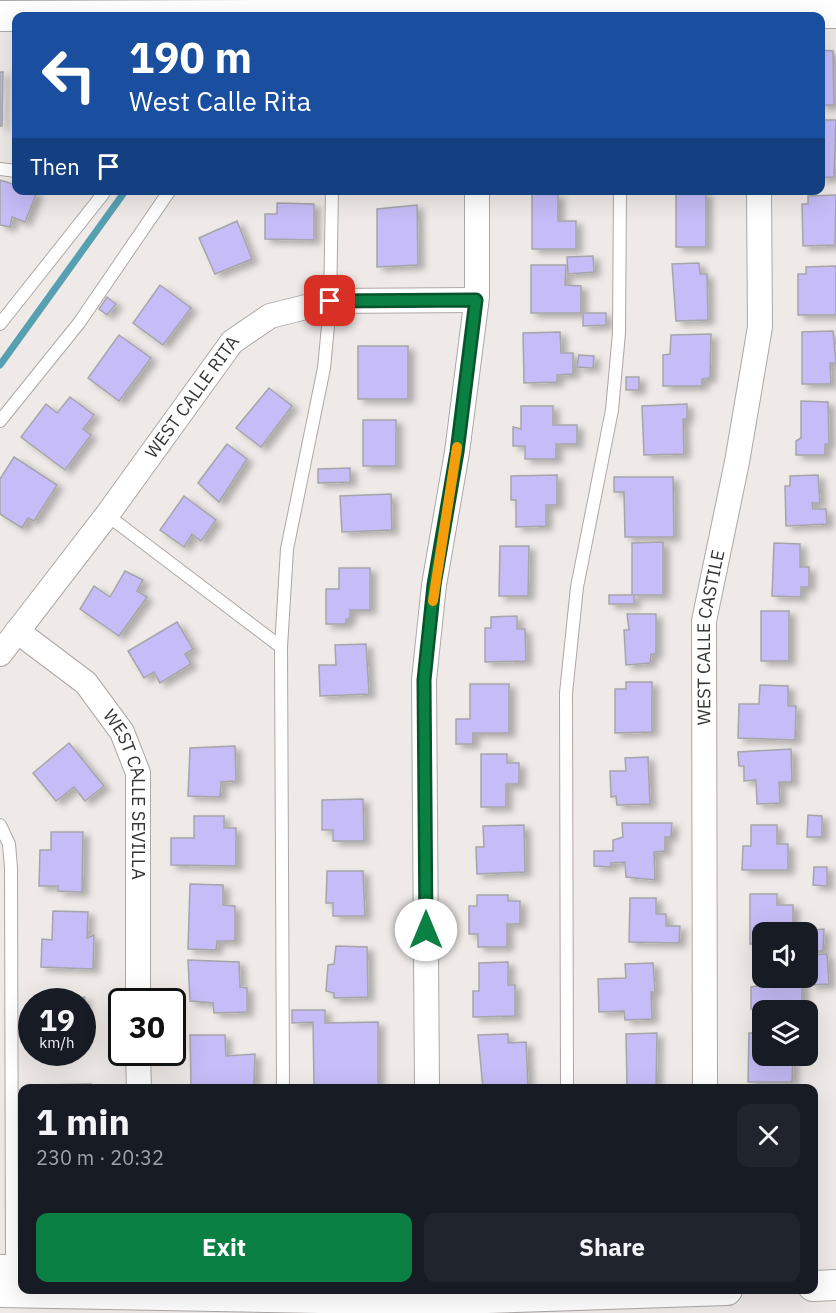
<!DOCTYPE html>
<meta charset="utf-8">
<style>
body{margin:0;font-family:"IBM Plex Sans",sans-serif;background:#20242c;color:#f1f3f6;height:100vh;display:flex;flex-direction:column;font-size:22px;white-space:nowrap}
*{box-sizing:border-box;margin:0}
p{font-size:20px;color:#9ea1a6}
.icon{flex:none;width:33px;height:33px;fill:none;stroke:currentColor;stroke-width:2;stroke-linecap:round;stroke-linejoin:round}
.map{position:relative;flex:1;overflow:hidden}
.drawer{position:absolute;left:18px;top:1084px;width:800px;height:210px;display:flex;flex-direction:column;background:#171b24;border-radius:12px;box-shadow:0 6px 24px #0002}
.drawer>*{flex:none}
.guide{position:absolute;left:12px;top:12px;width:813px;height:183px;border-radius:12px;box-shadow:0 6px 24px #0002;background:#1a4fa0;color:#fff;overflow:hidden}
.tools{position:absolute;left:752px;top:922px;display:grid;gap:12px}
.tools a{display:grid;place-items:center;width:66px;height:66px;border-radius:12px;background:#171b24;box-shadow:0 6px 24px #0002;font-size:30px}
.speed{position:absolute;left:18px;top:988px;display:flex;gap:12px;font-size:30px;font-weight:700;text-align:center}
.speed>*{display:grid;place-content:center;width:78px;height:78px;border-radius:50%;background:#171b24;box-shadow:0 6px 24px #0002;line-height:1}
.speed small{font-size:15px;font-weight:400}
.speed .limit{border:3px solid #111;border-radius:9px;background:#fff;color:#111}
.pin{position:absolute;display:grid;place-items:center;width:51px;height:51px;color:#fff;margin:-26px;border-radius:12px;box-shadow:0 3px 9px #0006}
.me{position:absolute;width:66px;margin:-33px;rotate:0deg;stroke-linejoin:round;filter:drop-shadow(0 0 4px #0008)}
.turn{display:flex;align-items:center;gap:21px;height:126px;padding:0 18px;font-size:27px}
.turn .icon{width:78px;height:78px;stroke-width:2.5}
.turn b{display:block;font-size:42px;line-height:51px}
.then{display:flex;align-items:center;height:57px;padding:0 18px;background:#0003;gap:12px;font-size:22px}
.round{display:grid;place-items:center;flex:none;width:63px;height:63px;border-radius:12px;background:#20242c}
.summary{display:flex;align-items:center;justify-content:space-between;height:102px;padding:0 18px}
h1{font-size:36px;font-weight:700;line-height:45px}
.cta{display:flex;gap:12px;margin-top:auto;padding:12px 18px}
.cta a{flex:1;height:69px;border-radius:12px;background:#0b8043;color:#fff;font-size:24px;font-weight:700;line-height:69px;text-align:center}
.cta a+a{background:#20242c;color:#f1f3f6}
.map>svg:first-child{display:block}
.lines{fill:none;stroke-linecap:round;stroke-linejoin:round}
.stream{stroke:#56a0b1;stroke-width:7}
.building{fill:#c6bcf7;stroke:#a5a5a9;stroke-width:1.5;filter:url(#shadow)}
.service-casing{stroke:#aca8a6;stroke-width:14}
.minor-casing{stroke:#aca8a6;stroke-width:26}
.tertiary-casing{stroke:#aca8a6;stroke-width:32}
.service{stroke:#fff;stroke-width:12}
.minor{stroke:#fff;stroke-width:24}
.tertiary{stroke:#fff;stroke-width:30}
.route-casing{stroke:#07532c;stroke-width:15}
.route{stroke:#0b8043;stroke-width:10}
.slow{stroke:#f59e0b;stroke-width:10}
.labels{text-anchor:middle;stroke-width:4.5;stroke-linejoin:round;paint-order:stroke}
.street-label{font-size:18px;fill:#363534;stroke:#efeae8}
</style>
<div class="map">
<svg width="836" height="1313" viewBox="0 0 836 1313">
<defs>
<filter id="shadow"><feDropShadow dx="6" dy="4" stdDeviation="3" flood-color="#0004"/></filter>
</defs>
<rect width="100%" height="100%" fill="#efeae8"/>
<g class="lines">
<polyline class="stream" points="0,365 126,190"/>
</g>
<g class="building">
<polygon points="820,50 833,51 834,105 820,105"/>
<polygon points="0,72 3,72 2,126 0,126"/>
<polygon points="820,120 836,120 834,177 820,178"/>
<polygon points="0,180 16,185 16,190 37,192 25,222 12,217 10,227 0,225"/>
<rect x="676" y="192" width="30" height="55"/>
<polygon points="532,194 558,194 558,221 576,221 576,249 532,249"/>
<polygon points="836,195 835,245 803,246 802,204 808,204 808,196"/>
<polygon points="277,203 314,204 314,240 265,239 265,214 277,214"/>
<polygon points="417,205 418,265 377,267 377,209"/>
<polygon points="237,221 252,259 215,274 199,238"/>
<polygon points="593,256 594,272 568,274 567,257"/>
<polygon points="699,263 700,274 707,274 708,320 676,321 672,264"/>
<polygon points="531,265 566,265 565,285 581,286 581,313 531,313"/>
<polygon points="836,266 836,315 798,315 798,274 806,274 806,267"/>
<polygon points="160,285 191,308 163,345 133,323"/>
<polygon points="107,297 116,304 107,315 99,309"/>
<polygon points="583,313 606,313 606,325 583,326"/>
<polygon points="833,331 836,363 830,363 831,384 802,384 802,332"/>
<polygon points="560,332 561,353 573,353 573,374 557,375 557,382 524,383 523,333"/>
<polygon points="711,334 710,378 702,379 702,386 663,386 663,355 670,354 671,335"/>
<polygon points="119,335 151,358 119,401 88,378"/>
<rect x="358" y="346" width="50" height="53"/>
<polygon points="579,355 594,356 593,368 577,367"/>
<rect x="626" y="377" width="13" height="13"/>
<polygon points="269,388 292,406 261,447 236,428"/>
<polygon points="70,397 94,415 83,429 91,435 65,470 21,437 46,404 57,413"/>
<polygon points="801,401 828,402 829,444 825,444 825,455 796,455 796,441 801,438"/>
<polygon points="687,404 687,419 683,419 684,454 644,455 642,406"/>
<polygon points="521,406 553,406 553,425 577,425 577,444 556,444 556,459 525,459 525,446 513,446 513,427 521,429"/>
<rect x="363" y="420" width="33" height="46"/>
<polygon points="227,444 247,459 219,502 198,483"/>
<polygon points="14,457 57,485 34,521 28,518 22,528 0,514 0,479"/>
<polygon points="350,468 350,482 318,483 318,469"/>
<polygon points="557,475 557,505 546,505 546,526 516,527 516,500 511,500 511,476"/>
<polygon points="818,475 820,503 812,503 813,509 826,509 827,524 786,526 785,486 790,486 790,476"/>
<polygon points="614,477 673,477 674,537 625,537 624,492 614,492"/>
<polygon points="391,494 392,530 342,532 340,496"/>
<polygon points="184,496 216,520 201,541 192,534 184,547 160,530"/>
<polygon points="663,542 663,595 634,595 634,604 609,604 609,595 632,595 632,543"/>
<polygon points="774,543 800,544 800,567 809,567 809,587 801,587 801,597 772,596"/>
<polygon points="500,546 529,546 528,596 499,596"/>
<polygon points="339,568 370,568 370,610 350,610 350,619 346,619 346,624 326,624 326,589 339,589"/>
<polygon points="125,571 143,580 137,591 147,597 119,636 80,609 94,586 110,597"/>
<rect x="761" y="611" width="28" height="50"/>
<polygon points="627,614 656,614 656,654 651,654 650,663 626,665 624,630 629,630"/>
<polygon points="517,616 517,629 525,629 526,661 485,662 485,628 491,628 491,617"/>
<polygon points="177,622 193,649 185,654 191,664 160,683 154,672 144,678 128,651"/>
<polygon points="366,644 369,694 320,696 319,665 336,665 335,645"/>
<polygon points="626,682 652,682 652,732 615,733 615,689 626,689"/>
<polygon points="470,684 509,684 509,733 473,733 473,744 456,744 456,719 470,719"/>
<polygon points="760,685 788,686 788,706 796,706 795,740 738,738 739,704 759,704"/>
<polygon points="69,743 104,786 85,801 74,787 56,801 33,773"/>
<polygon points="235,746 236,781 221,782 220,797 188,796 190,748"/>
<polygon points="791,749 792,782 779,782 780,803 757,804 756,780 744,781 744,766 739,766 738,752"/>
<polygon points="481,754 507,754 507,763 519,763 519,784 506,784 506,807 481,807"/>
<polygon points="648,757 650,804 617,805 616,796 611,797 610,771 626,771 625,758"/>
<polygon points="363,799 364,841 333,841 333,830 322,830 322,800"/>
<polygon points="808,815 822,816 822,837 807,837"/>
<polygon points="194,816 224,816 224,828 236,828 236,866 171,865 171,838 194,838"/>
<polygon points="622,823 672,823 671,837 665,837 665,851 654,852 655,880 626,877 625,862 611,863 611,867 594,866 594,851 613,851 613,840 623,837"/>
<polygon points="524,825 525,872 477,874 476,847 484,847 483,826"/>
<polygon points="751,825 777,825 777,844 788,844 788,870 742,870 743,846 751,846"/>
<polygon points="51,832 83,832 82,892 58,891 58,886 39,886 40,850 51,850"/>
<polygon points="814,867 827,867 827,886 813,885"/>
<polygon points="327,871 363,871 365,916 333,916 333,903 326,903"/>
<polygon points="190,884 223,885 223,905 235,906 235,941 217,941 216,950 188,949"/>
<polygon points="750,894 777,894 777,905 793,905 793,926 780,926 780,933 762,933 762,944 750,944"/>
<polygon points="477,895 508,895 508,901 520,901 520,924 507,924 507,947 478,947 478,934 469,934 469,906 477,906"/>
<polygon points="630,898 656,898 656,914 666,914 666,926 680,926 679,943 629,942"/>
<polygon points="53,911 88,912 87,938 94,935 93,969 41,967 42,939 52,940"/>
<polygon points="824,929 823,951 807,951 807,933 800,933 801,931"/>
<polygon points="336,946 367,947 368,997 334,998 334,993 326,991 328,965 334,964"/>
<polygon points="827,954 829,984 811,985 809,955"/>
<polygon points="188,960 239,962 240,987 247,988 247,1012 214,1013 213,1003 190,1001"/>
<polygon points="508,962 508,985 515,985 515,1016 473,1017 473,991 479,991 479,963"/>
<polygon points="653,963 655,992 651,992 652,1019 625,1020 624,1011 599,1012 598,979 626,978 625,964"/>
<polygon points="756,964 762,964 762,978 802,978 802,1011 751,1009 751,987 757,986"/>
<polygon points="85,997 82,1040 82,1002 53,1002 53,999"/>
<polygon points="292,1010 325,1010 325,1023 378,1022 378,1086 314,1086 313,1022 292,1023"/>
<polygon points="657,1033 656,1088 627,1087 626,1034"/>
<polygon points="749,1033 762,1033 762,1056 793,1056 792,1082 748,1082"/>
<polygon points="508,1034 508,1043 526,1042 528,1088 483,1089 478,1035"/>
<polygon points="190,1035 225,1035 226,1056 255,1054 254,1084 250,1089 191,1085"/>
<polygon points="91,1084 91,1089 41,1089 41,1085"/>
</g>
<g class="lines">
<g class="service-casing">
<g id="service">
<polyline points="0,169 16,171"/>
<polyline points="0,324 103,194 103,190"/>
<polyline points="0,421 79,323 170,190"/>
<polyline points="107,515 281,647"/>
<polyline points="0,825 9,844 11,868 12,1267"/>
<polyline points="283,1089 281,647 287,549 324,368 330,305 332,190"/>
<polyline points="567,1089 566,693 577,587 612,410 619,333 620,190"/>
</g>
</g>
<g class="minor-casing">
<g id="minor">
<path id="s1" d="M17,631L86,683L122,732L138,773V1002"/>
<path id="s2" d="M0,654L107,515L232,342L270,316L330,301L476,300"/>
<polyline points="138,1053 139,1089"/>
<polyline points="427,1089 424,680 434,585 457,452 477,297 477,190"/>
<path id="s3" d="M705,1089L704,621L737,462L760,327L759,190"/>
<polyline points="0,1267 12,1267 12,1292"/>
</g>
</g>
<g class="tertiary-casing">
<g id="tertiary">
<polyline points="0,16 836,13"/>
<polyline points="813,1286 836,1285"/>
<polyline points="0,1292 427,1300 727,1290"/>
</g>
</g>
<use href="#service" class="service"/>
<use href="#minor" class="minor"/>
<use href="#tertiary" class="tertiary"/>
</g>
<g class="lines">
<g class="route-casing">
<polyline id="route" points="330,301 476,300 457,452 434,585 424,680 426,930"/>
</g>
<use href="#route" class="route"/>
<polyline class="slow" points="433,601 457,447"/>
</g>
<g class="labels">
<g class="street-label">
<text dy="6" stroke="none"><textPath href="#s2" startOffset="321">WEST CALLE RITA</textPath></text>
<text dy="6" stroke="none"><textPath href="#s3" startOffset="452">WEST CALLE CASTILE</textPath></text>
<text dy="6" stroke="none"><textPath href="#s1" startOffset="210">WEST CALLE SEVILLA</textPath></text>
</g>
</g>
</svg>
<div class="tools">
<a><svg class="icon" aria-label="sound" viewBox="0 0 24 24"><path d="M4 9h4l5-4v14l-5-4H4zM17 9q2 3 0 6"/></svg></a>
<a><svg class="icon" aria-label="layers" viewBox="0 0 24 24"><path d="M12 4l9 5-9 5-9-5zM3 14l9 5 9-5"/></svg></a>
</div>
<div class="speed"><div>19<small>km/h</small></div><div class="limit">30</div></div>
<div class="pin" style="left:330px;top:301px;background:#d93025"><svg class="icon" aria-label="arrive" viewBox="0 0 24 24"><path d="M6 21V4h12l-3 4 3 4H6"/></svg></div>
<svg class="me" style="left:426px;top:930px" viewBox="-20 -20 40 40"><circle r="19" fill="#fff"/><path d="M0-13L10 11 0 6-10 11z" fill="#0b8043"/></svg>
<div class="guide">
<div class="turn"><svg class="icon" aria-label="left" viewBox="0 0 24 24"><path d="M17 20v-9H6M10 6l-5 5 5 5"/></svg><div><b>190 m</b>West Calle Rita</div></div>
<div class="then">Then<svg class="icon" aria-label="arrive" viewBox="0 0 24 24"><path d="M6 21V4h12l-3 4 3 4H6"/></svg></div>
</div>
<section class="drawer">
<div class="summary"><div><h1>1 min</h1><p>230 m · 20:32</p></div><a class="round"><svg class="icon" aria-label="close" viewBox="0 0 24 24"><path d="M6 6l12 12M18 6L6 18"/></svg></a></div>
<div class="cta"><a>Exit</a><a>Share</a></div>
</section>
</div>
